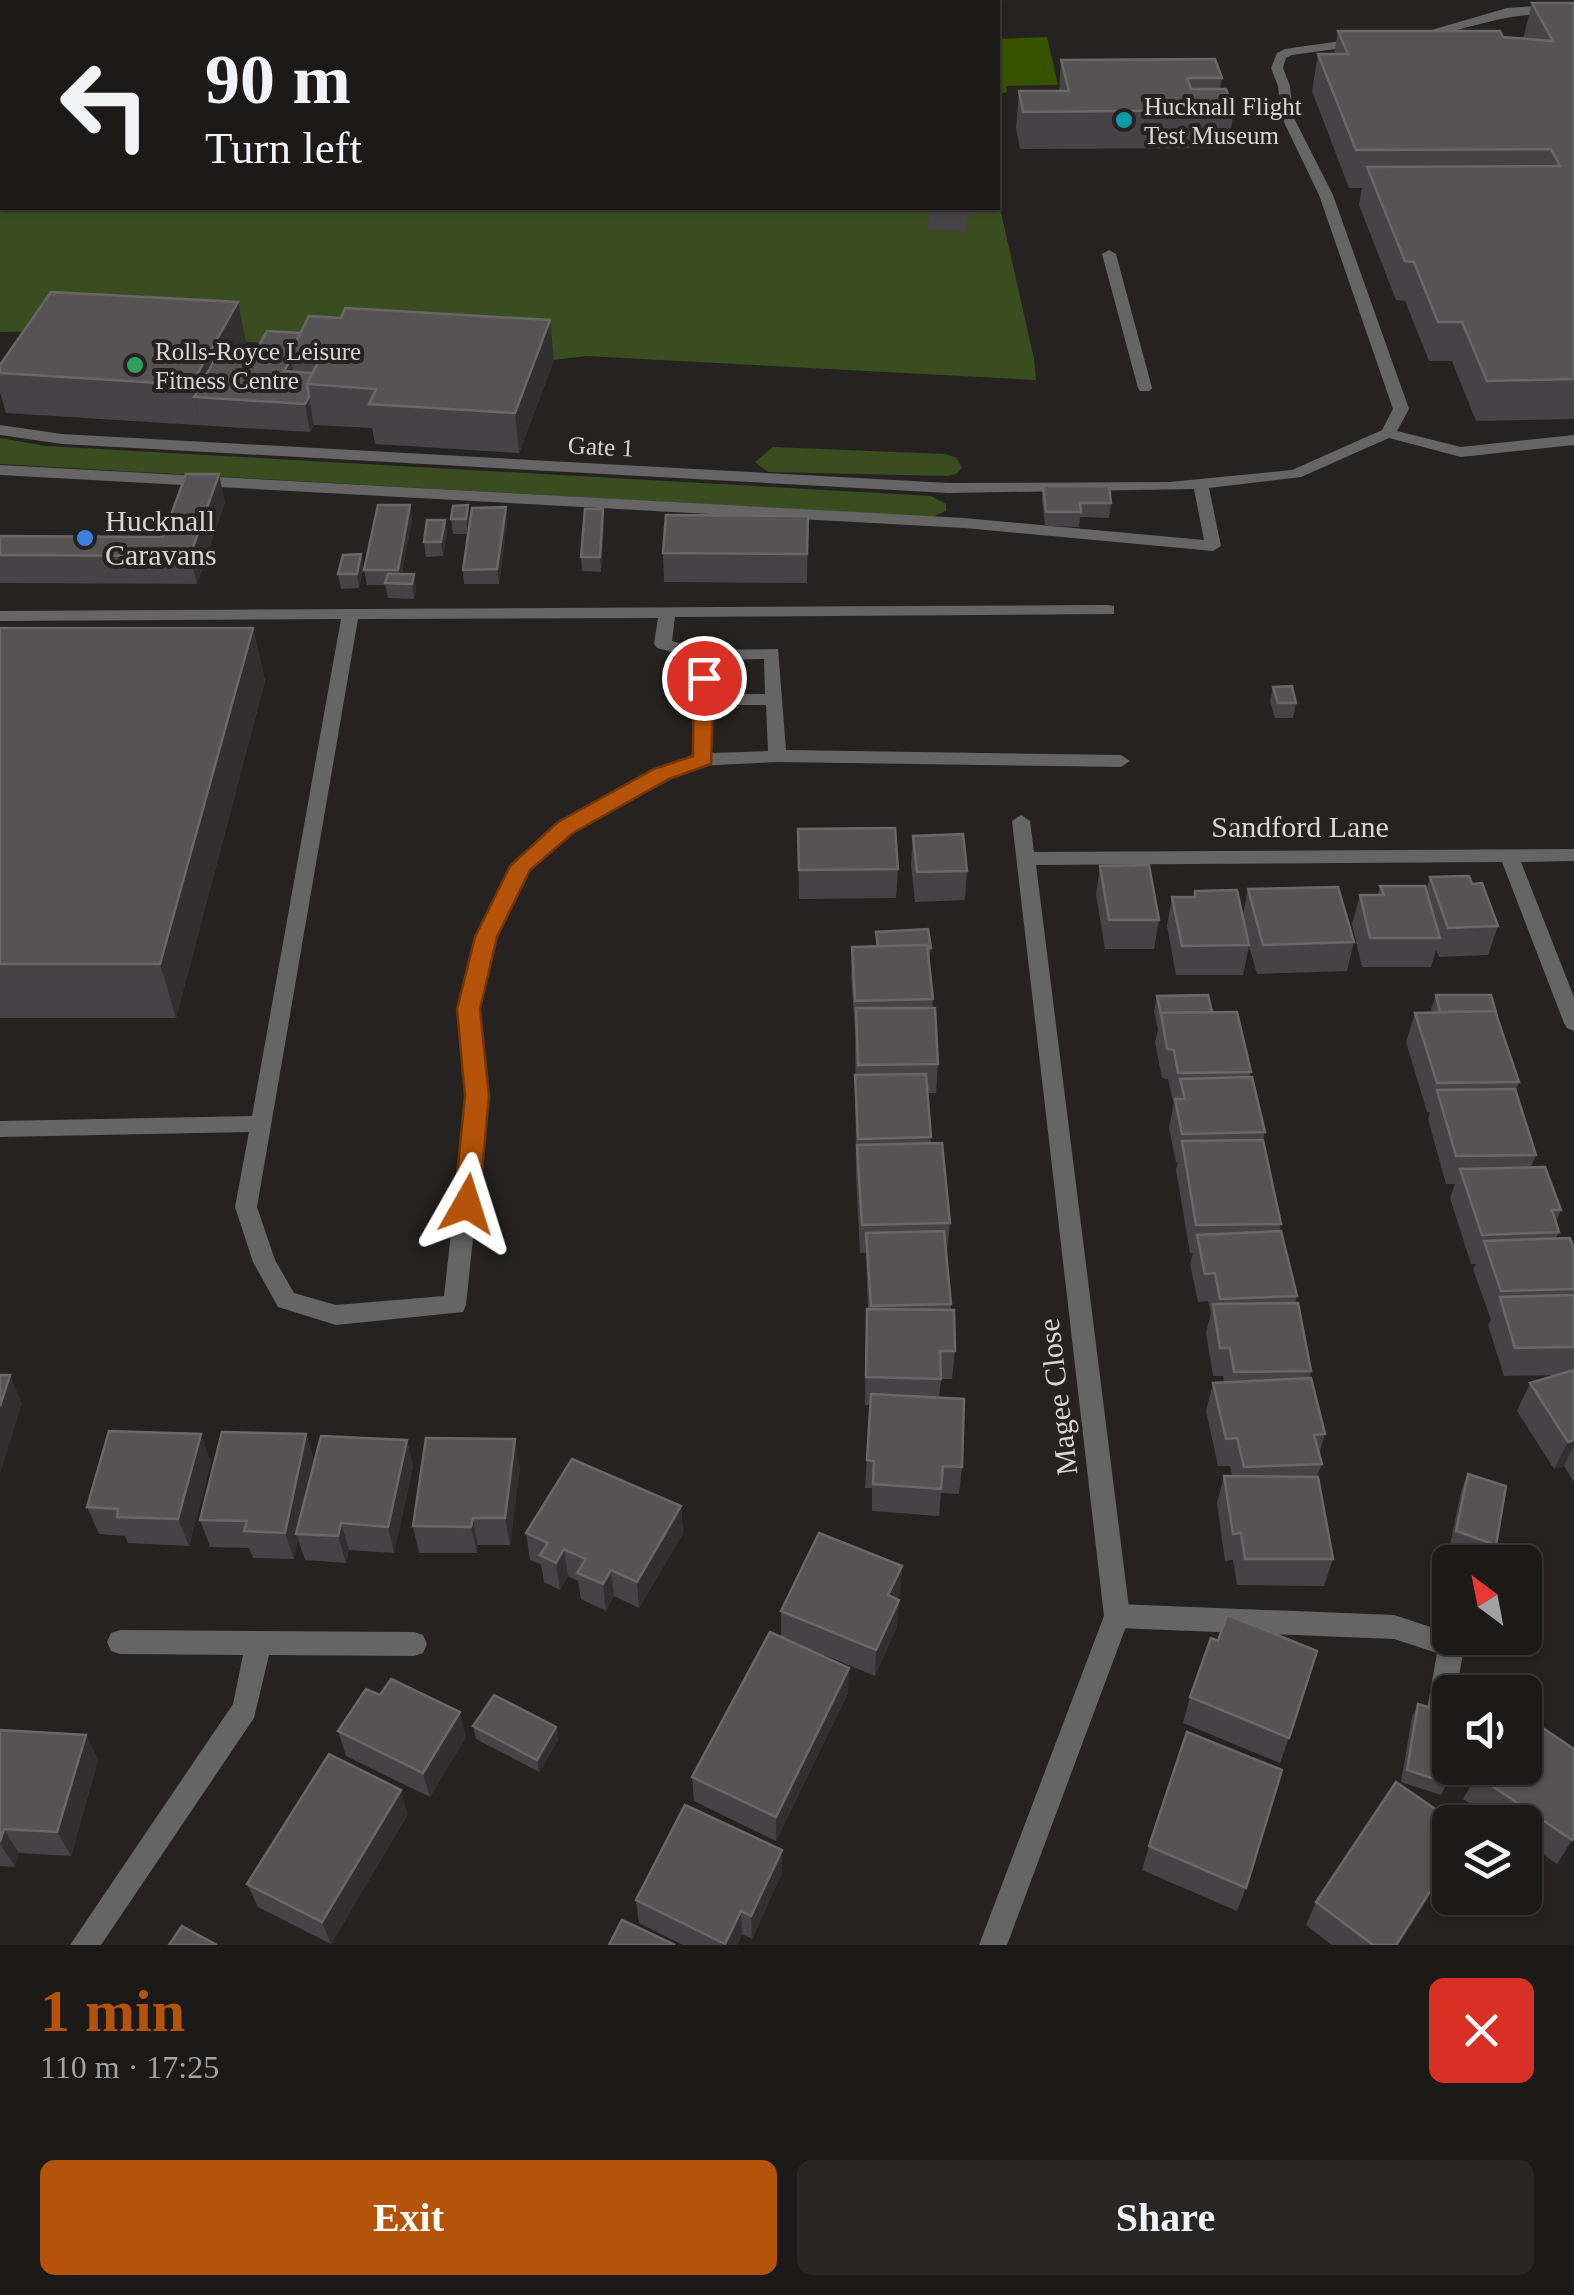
<!DOCTYPE html>
<meta charset="utf-8">
<style>
body{margin:0;font-family:"Times New Roman",serif;background:#292726;color:#f1f3f6;height:100vh;display:flex;flex-direction:column;font-size:38px;white-space:nowrap}
*{box-sizing:border-box;margin:0}
p{font-size:32px;color:#a0a1a2}
.icon{flex:none;width:55px;height:55px;fill:none;stroke:currentColor;stroke-width:2;stroke-linecap:round;stroke-linejoin:round}
.map{position:relative;height:1945px;overflow:hidden}
.drawer{display:flex;flex-direction:column;background:#1c1a19;flex:1}
.drawer>*{flex:none}
.hud{position:absolute;left:0px;top:0px;width:1000px;height:210px;box-shadow:0 2px 8px #0004,0 0 0 2px #3a3838;background:#1c1a19;color:#f1f3f6;overflow:hidden}
.needle{width:65px;rotate:328deg}
.controls{position:absolute;left:1432px;top:1545px;display:grid;gap:20px}
.controls a{display:grid;place-items:center;width:110px;height:110px;border-radius:15px;background:#1c1a19;box-shadow:0 2px 8px #0004,0 0 0 2px #3a3838;font-size:50px}
.pin{position:absolute;display:grid;place-items:center;width:85px;height:85px;color:#fff;margin:-42px;border:5px solid #fff;border-radius:50%;box-shadow:0 2px 10px #0007}
.me{position:absolute;width:110px;margin:-55px;rotate:6deg;stroke-linejoin:round;filter:drop-shadow(0 0 8px #0008)}
.turn{display:flex;align-items:center;gap:35px;height:210px;padding:0 40px;font-size:45px}
.turn .icon{width:130px;height:130px;stroke-width:2.5}
.turn b{display:block;font-size:70px;line-height:85px}
.round{display:grid;place-items:center;flex:none;width:105px;height:105px;border-radius:15px;background:#292726}
.overview{display:flex;align-items:center;justify-content:space-between;height:170px;padding:0 40px}
h1{font-size:60px;font-weight:800;line-height:75px;color:#b45309}
.action{display:flex;gap:20px;margin-top:auto;padding:20px 40px}
.action a{flex:1;height:115px;border-radius:15px;background:#b45309;color:#fff;font-size:40px;font-weight:800;line-height:115px;text-align:center}
.action a+a{background:#292726;color:#f1f3f6}
.map>svg:first-child{display:block}
.green{fill:#3a4d1f}
.forest{fill:#385300}
.lines{fill:none;stroke-linecap:round;stroke-linejoin:round}
.lane{fill:#656566;fill-rule:evenodd}
.street{fill:#656566;fill-rule:evenodd}
.wall{fill:#454345}
.shaded-wall{fill:#322f30}
.building{fill:#555354;stroke:#696768;stroke-width:2.5}
.route{fill:#b45309;stroke:#753606;stroke-width:2.5}
.culture-dot{fill:#0f9aa8;stroke:#252221;stroke-width:4}
.leisure-dot{fill:#2e9e5b;stroke:#252221;stroke-width:4}
.shop-dot{fill:#3f7fe0;stroke:#252221;stroke-width:4}
.labels{text-anchor:middle;stroke-width:8;stroke-linejoin:round;paint-order:stroke}
.far-poi-label{font-size:25px;fill:#d7d6d5;stroke:#252221;text-anchor:start}
.far-street-label{font-size:25px;fill:#d7d6d5;stroke:#252221}
.poi-label{font-size:30px;fill:#d7d6d5;stroke:#252221;text-anchor:start}
.street-label{font-size:30px;fill:#d7d6d5;stroke:#252221}
</style>
<div class="map">
<svg width="1574" height="1945" viewBox="0 0 1574 1945">
<rect width="100%" height="100%" fill="#252221"/>
<g class="green">
<polygon points="190,0 901,0 901,2 188,2"/>
<polygon points="0,101 2,208 998,208 998,199 1034,359 1036,380 586,356 554,360 61,331 0,332"/>
<polygon points="0,438 46,446 931,496 946,504 946,511 932,517 0,464"/>
<polygon points="773,447 945,454 957,458 962,468 956,474 948,476 768,472 755,462"/>
</g>
<polygon class="forest" points="1047,37 1058,85 1006,86 1007,92 998,94 998,39"/>
<g class="lines">
<g class="lane">
<path d="M1549,5L1574,8V14C1513,9 1468,29 1410,42L1404,38L1507,8Z"/>
<polygon points="1361,38 1365,39 1365,45 1292,55 1286,58 1283,68 1290,86 1293,116 1333,195 1409,409 1397,431 1461,447 1574,435 1574,445 1461,457 1389,438 1301,477 1209,488 1221,546 1213,551 964,528 0,475 0,465 964,518 1204,540 1194,489 949,493 62,444 0,435 0,425 62,434 949,483 1169,482 1292,470 1382,430 1393,409 1319,195 1281,116 1278,86 1271,68 1277,53 1285,49"/>
<polygon points="1109,250 1116,254 1152,388 1150,391 1140,391 1138,388 1102,254"/>
<path d="M1108,605L1114,606V614L675,617L672,641L704,650L778,649L786,750L1121,755L1130,761L1121,767L777,762L697,766L572,831L529,870L496,937L479,1009L488,1096L466,1305L463,1312L336,1325L278,1307L253,1262L235,1207L249,1132L0,1137V1121L252,1116L341,619L0,621V611ZM658,618L654,644L657,648L695,658L694,754L558,823L514,861L476,937L459,1009L466,1096L444,1296L336,1305L294,1293L275,1260L257,1207L358,619ZM764,659L765,694H712L713,660ZM712,705H766L768,751L712,753Z"/>
<polygon points="1117,1604 1394,1615 1443,1631 1450,1627 1450,1638 1466,1638 1456,1692 1450,1692 1450,1717 1440,1723 1431,1719 1427,1710 1437,1653 1394,1639 1117,1628 1108,1624 1104,1616 1108,1608"/>
</g>
<g class="street">
<polygon points="1021,815 1030,821 1034,852 1574,849 1574,861 1521,862 1574,997 1574,1031 1567,1028 1564,1023 1502,862 1036,865 1130,1616 1007,1945 979,1945 1104,1616 1012,821"/>
<polygon points="120,1630 414,1632 423,1635 427,1644 423,1653 414,1656 269,1655 254,1718 101,1945 70,1945 233,1704 243,1655 120,1654 111,1651 107,1642 111,1633"/>
</g>
</g>
<g class="wall">
<polygon points="1532,3 1574,3 1574,419 1476,421 1452,361 1429,361 1405,301 1396,300 1359,205 1362,188 1349,188 1312,91 1318,54 1334,54 1338,31 1523,39"/>
<polygon points="1061,60 1222,78 1220,89 1234,110 1228,148 1020,149 1016,128 1019,91 1059,91"/>
<polygon points="929,208 975,208 975,215 968,215 967,231 928,230"/>
<polygon points="238,302 246,342 234,363 249,364 300,333 341,318 550,320 554,360 519,453 375,444 372,428 314,425 310,432 6,413 0,392 0,365"/>
<polygon points="1043,486 1111,503 1109,518 1080,517 1079,527 1045,526 1042,500"/>
<polygon points="225,502 197,584 0,583 0,536 163,537"/>
<polygon points="468,505 470,520 468,534 453,534 451,519"/>
<polygon points="808,516 807,583 664,582 663,553"/>
<polygon points="412,519 402,574 414,574 416,589 414,599 388,598 385,585 367,585 364,570"/>
<polygon points="445,520 447,534 443,556 426,557 424,542"/>
<polygon points="507,522 499,584 464,584 463,570"/>
<polygon points="604,524 601,572 582,571 581,557"/>
<polygon points="361,554 363,569 359,588 341,589 338,574"/>
<polygon points="0,628 253,628 265,681 176,1018 0,1018"/>
<polygon points="1273,687 1296,703 1293,718 1275,718 1270,701"/>
<polygon points="798,829 898,869 896,898 799,899"/>
<polygon points="913,836 967,871 965,900 915,902 911,865"/>
<polygon points="1100,866 1159,920 1154,949 1105,949 1096,895"/>
<polygon points="1430,877 1472,884 1498,926 1488,955 1439,957 1436,950 1431,967 1362,967 1352,924 1360,895 1378,895 1380,886 1426,890"/>
<polygon points="1248,889 1354,942 1347,971 1257,974 1249,946 1243,975 1176,975 1167,926 1172,897 1194,897 1195,891 1243,914"/>
<polygon points="876,932 931,948 929,963 938,1064 936,1093 928,1093 931,1144 950,1223 947,1252 946,1252 955,1351 952,1379 941,1379 939,1398 962,1467 959,1494 941,1493 939,1516 872,1511 872,1488 865,1488 870,1405 865,1405 866,1337 867,1309 868,1309 866,1253 860,1253 856,1174 855,1030 851,976 852,947 876,947"/>
<polygon points="1436,995 1497,1016 1519,1082 1516,1091 1536,1155 1531,1167 1561,1210 1556,1222 1559,1232 1556,1238 1574,1249 1574,1482 1564,1466 1554,1469 1517,1411 1530,1383 1558,1375 1504,1376 1488,1325 1491,1320 1473,1269 1476,1264 1471,1264 1450,1198 1455,1184 1446,1184 1428,1119 1430,1112 1427,1112 1406,1042 1415,1013 1432,1012 1431,1009"/>
<polygon points="1157,996 1212,1012 1251,1072 1249,1078 1265,1132 1263,1140 1281,1224 1279,1232 1297,1296 1295,1303 1311,1371 1309,1379 1325,1434 1319,1454 1322,1464 1317,1477 1333,1559 1324,1586 1237,1585 1233,1560 1225,1561 1217,1503 1224,1476 1232,1476 1230,1466 1218,1466 1206,1411 1213,1383 1224,1382 1223,1376 1213,1376 1206,1333 1211,1313 1208,1301 1198,1302 1190,1264 1193,1253 1190,1253 1176,1170 1178,1162 1176,1162 1169,1128 1174,1102 1173,1102 1168,1079 1162,1078 1155,1042 1158,1029 1154,1011"/>
<polygon points="306,1434 314,1461 407,1440 413,1467 394,1553 349,1550 346,1563 305,1560 298,1539 294,1559 253,1558 249,1548 210,1547 200,1520"/>
<polygon points="211,1462 189,1546 128,1543 125,1536 99,1534 87,1507"/>
<polygon points="520,1467 510,1545 478,1545 477,1553 419,1553 413,1526"/>
<polygon points="1468,1474 1496,1545 1490,1559 1450,1545 1462,1488"/>
<polygon points="681,1506 683,1533 639,1608 614,1596 606,1611 581,1599 578,1581 568,1576 560,1590 544,1582 541,1564 530,1560 526,1533"/>
<polygon points="902,1566 900,1593 897,1599 899,1600 897,1626 875,1676 800,1645 848,1693 776,1841 694,1801 692,1777 781,1637 781,1611"/>
<polygon points="1218,1641 1289,1738 1280,1763 1183,1723 1190,1697"/>
<polygon points="1418,1704 1447,1783 1441,1795 1401,1782 1412,1717"/>
<polygon points="473,1726 556,1727 558,1740 539,1772 476,1739"/>
<polygon points="0,1730 86,1735 98,1760 71,1856 19,1853 15,1867 0,1866"/>
<polygon points="338,1731 466,1737 430,1797 346,1756"/>
<polygon points="1481,1768 1574,1837 1557,1864 1525,1842 1525,1822 1497,1822 1463,1799"/>
<polygon points="408,1814 331,1944 258,1907 247,1884"/>
<polygon points="1149,1846 1246,1888 1237,1911 1142,1870"/>
<polygon points="1450,1864 1398,1945 1332,1945 1306,1925 1316,1902"/>
<polygon points="782,1873 752,1939 742,1934 737,1945 683,1945 639,1923 636,1900"/>
</g>
<g class="shaded-wall">
<polygon points="238,302 246,342 215,398 194,397 200,425 191,385"/>
<polygon points="550,320 554,360 519,453 515,413"/>
<polygon points="291,359 296,386 284,371"/>
<polygon points="309,397 314,425 310,432 305,404"/>
<polygon points="219,474 225,502 197,584 190,556"/>
<polygon points="410,505 412,519 400,585 398,570"/>
<polygon points="468,505 470,520 468,534 466,519"/>
<polygon points="506,507 507,522 499,584 497,569"/>
<polygon points="603,509 604,524 601,572 600,557"/>
<polygon points="445,520 447,534 443,556 441,542"/>
<polygon points="361,554 363,569 359,588 357,574"/>
<polygon points="414,574 416,589 414,599 412,584"/>
<polygon points="253,628 265,681 176,1018 160,964"/>
<polygon points="10,1375 22,1403 0,1474 0,1406"/>
<polygon points="201,1434 211,1462 189,1546 178,1519"/>
<polygon points="306,1434 314,1461 296,1534 298,1539 294,1559 285,1533"/>
<polygon points="515,1439 520,1467 510,1545 505,1518"/>
<polygon points="407,1440 413,1467 394,1553 388,1527"/>
<polygon points="1574,1440 1574,1445 1564,1466 1554,1469 1568,1442"/>
<polygon points="681,1506 683,1533 639,1608 637,1582"/>
<polygon points="473,1518 478,1545 477,1553 471,1527"/>
<polygon points="341,1523 349,1550 346,1563 338,1536"/>
<polygon points="564,1549 568,1576 560,1590 556,1563"/>
<polygon points="902,1566 900,1593 886,1621 888,1595"/>
<polygon points="611,1570 614,1596 606,1611 603,1584"/>
<polygon points="899,1600 897,1626 875,1676 876,1650"/>
<polygon points="849,1668 848,1693 776,1841 776,1817"/>
<polygon points="460,1712 466,1737 430,1797 423,1773"/>
<polygon points="556,1727 558,1740 539,1772 537,1760"/>
<polygon points="86,1735 98,1760 71,1856 57,1832"/>
<polygon points="401,1790 408,1814 331,1944 322,1922"/>
<polygon points="4,1829 19,1853 15,1867 0,1844"/>
<polygon points="782,1850 782,1873 752,1939 751,1916"/>
<polygon points="1450,1860 1450,1864 1398,1945 1396,1945"/>
<polygon points="741,1911 742,1934 737,1945 725,1945"/>
</g>
<g class="building">
<polygon points="1532,3 1574,3 1574,379 1487,381 1462,322 1438,322 1414,262 1405,261 1367,167 1560,166 1551,149 1356,150 1318,54 1348,54 1338,31 1500,31 1503,37 1553,41"/>
<polygon points="1215,59 1222,78 1187,78 1191,89 1226,89 1234,110 1023,112 1019,91 1069,91 1061,60"/>
<polygon points="51,292 238,302 191,385 0,373 0,365"/>
<polygon points="345,308 550,320 515,413 369,404 376,389 307,384 322,355 290,353 309,316 341,318"/>
<polygon points="267,331 300,333 290,353 291,359 284,371 312,373 307,384 309,397 305,404 194,397 214,361 249,364"/>
<polygon points="186,474 219,474 190,556 0,555 0,536 163,537"/>
<polygon points="1043,486 1109,486 1111,503 1080,503 1081,512 1046,512"/>
<polygon points="378,505 410,505 398,570 364,570"/>
<polygon points="468,505 466,519 451,519 453,506"/>
<polygon points="506,507 497,569 463,570 472,508"/>
<polygon points="585,509 603,509 600,557 581,557"/>
<polygon points="666,515 808,516 807,554 663,553"/>
<polygon points="427,520 445,520 441,542 424,542"/>
<polygon points="361,554 357,574 338,574 343,555"/>
<polygon points="388,574 414,574 412,584 385,583"/>
<polygon points="0,628 253,628 160,964 0,964"/>
<polygon points="1292,686 1296,703 1278,703 1273,687"/>
<polygon points="895,828 898,869 799,870 798,829"/>
<polygon points="963,834 967,871 917,872 913,836"/>
<polygon points="1149,865 1159,920 1109,920 1100,866"/>
<polygon points="1469,876 1472,884 1482,883 1498,926 1448,928 1430,877"/>
<polygon points="1380,886 1425,886 1440,938 1370,938 1360,895 1384,895"/>
<polygon points="1338,887 1354,942 1263,945 1248,889"/>
<polygon points="1237,890 1249,945 1182,946 1172,897 1195,897 1195,891"/>
<polygon points="928,929 931,948 928,948 927,945 878,947 876,932"/>
<polygon points="927,945 933,999 855,1001 852,947"/>
<polygon points="1208,995 1212,1012 1161,1013 1161,1015 1157,996"/>
<polygon points="1436,995 1491,995 1497,1016 1495,1011 1440,1012"/>
<polygon points="856,1008 935,1008 938,1064 858,1065"/>
<polygon points="1495,1011 1519,1082 1437,1083 1415,1013"/>
<polygon points="1237,1012 1251,1072 1178,1073 1174,1050 1167,1049 1161,1013"/>
<polygon points="926,1074 931,1137 858,1139 855,1075"/>
<polygon points="1252,1077 1265,1132 1182,1134 1175,1099 1185,1099 1180,1079"/>
<polygon points="1515,1089 1536,1155 1456,1156 1437,1090"/>
<polygon points="1263,1140 1281,1224 1196,1225 1182,1141"/>
<polygon points="942,1143 950,1223 862,1225 857,1145"/>
<polygon points="1545,1167 1561,1210 1552,1210 1559,1232 1482,1235 1460,1169"/>
<polygon points="944,1231 951,1304 871,1306 866,1233"/>
<polygon points="1281,1231 1297,1296 1220,1299 1215,1273 1205,1274 1197,1235"/>
<polygon points="1570,1238 1574,1249 1574,1289 1501,1291 1484,1241"/>
<polygon points="1574,1295 1574,1347 1515,1348 1500,1297"/>
<polygon points="1298,1303 1311,1371 1234,1372 1230,1348 1220,1348 1213,1304"/>
<polygon points="867,1309 954,1310 955,1351 940,1351 941,1379 866,1377"/>
<polygon points="1574,1370 1574,1440 1568,1442 1530,1383"/>
<polygon points="0,1375 10,1375 0,1406"/>
<polygon points="1311,1378 1325,1434 1314,1435 1322,1464 1244,1467 1237,1438 1226,1439 1213,1383"/>
<polygon points="871,1394 964,1399 962,1467 943,1466 941,1489 873,1484 874,1461 867,1460"/>
<polygon points="109,1431 201,1434 178,1519 117,1517 118,1509 87,1507"/>
<polygon points="222,1432 306,1434 285,1533 244,1531 247,1521 200,1520"/>
<polygon points="321,1436 407,1440 388,1527 341,1523 338,1536 296,1534"/>
<polygon points="426,1438 515,1439 505,1518 473,1518 471,1527 413,1526"/>
<polygon points="572,1459 681,1506 637,1582 611,1570 603,1584 577,1573 586,1559 564,1549 556,1563 540,1555 548,1543 526,1533"/>
<polygon points="1468,1474 1506,1486 1496,1545 1456,1531"/>
<polygon points="1224,1476 1318,1477 1333,1559 1245,1559 1241,1533 1233,1534"/>
<polygon points="819,1533 902,1566 888,1595 899,1600 876,1650 781,1611"/>
<polygon points="1227,1615 1317,1651 1289,1738 1190,1697 1211,1638 1218,1641"/>
<polygon points="770,1632 849,1668 776,1817 692,1777"/>
<polygon points="391,1679 460,1712 423,1773 338,1731 366,1689 380,1695"/>
<polygon points="494,1695 556,1727 537,1760 473,1726"/>
<polygon points="1418,1704 1450,1714 1450,1766 1447,1783 1407,1770"/>
<polygon points="1525,1716 1574,1749 1574,1837 1572,1840 1476,1775 1481,1768 1525,1768"/>
<polygon points="0,1730 86,1735 57,1832 4,1829 0,1842"/>
<polygon points="1187,1732 1282,1770 1246,1888 1149,1846"/>
<polygon points="329,1754 401,1790 322,1922 247,1884"/>
<polygon points="1396,1782 1454,1822 1450,1822 1450,1860 1396,1945 1373,1945 1316,1902"/>
<polygon points="685,1805 782,1850 751,1916 741,1911 725,1944 636,1900"/>
<polygon points="622,1920 675,1945 609,1945"/>
<polygon points="182,1926 217,1945 169,1945"/>
</g>
<polygon class="route" points="704,671 714,678 711,764 669,779 573,833 530,870 497,937 480,1009 489,1096 479,1204 476,1211 458,1211 454,1204 465,1096 457,1009 475,937 510,866 558,822 654,769 693,756 694,678"/>
<circle class="culture-dot" cx="1124" cy="120" r="10"/>
<circle class="leisure-dot" cx="135" cy="365" r="10"/>
<circle class="shop-dot" cx="85" cy="538" r="10"/>
<g class="labels">
<g class="far-poi-label">
<text x="1144" y="115">Hucknall Flight<tspan x="1144" dy="29">Test Museum</tspan></text>
<text x="155" y="360">Rolls-Royce Leisure<tspan x="155" dy="29">Fitness Centre</tspan></text>
</g>
<g class="far-street-label">
<text transform="translate(601 446) rotate(3)" y="9">Gate 1</text>
</g>
<g class="poi-label">
<text x="105" y="531">Hucknall<tspan x="105" dy="34">Caravans</tspan></text>
</g>
<g class="street-label">
<text x="1300" y="837">Sandford Lane</text>
<text transform="translate(1058 1397) rotate(-97)" y="10">Magee Close</text>
</g>
</g>
</svg>
<div class="controls">
<a><svg class="needle" viewBox="-14 -14 28 28"><path d="M0-13l5 13h-10z" fill="#e53935"/><path d="M0 13l5-13h-10z" fill="#a0a1a2"/></svg></a>
<a><svg class="icon" aria-label="sound" viewBox="0 0 24 24"><path d="M4 9h4l5-4v14l-5-4H4zM17 9q2 3 0 6"/></svg></a>
<a><svg class="icon" aria-label="layers" viewBox="0 0 24 24"><path d="M12 4l9 5-9 5-9-5zM3 14l9 5 9-5"/></svg></a>
</div>
<div class="pin" style="left:704px;top:678px;background:#d93025"><svg class="icon" aria-label="arrive" viewBox="0 0 24 24"><path d="M6 21V4h12l-3 4 3 4H6"/></svg></div>
<svg class="me" style="left:467px;top:1204px" viewBox="-20 -20 40 40"><path d="M0-17L14 15 0 8-14 15z" fill="#b45309" stroke="#fff" stroke-width="4"/></svg>
<div class="hud">
<div class="turn"><svg class="icon" aria-label="left" viewBox="0 0 24 24"><path d="M17 20v-9H6M10 6l-5 5 5 5"/></svg><div><b>90 m</b>Turn left</div></div>
</div>
</div>
<section class="drawer">
<div class="overview"><div><h1>1 min</h1><p>110 m · 17:25</p></div><a class="round" style="background:#d93025;color:#fff"><svg class="icon" aria-label="close" viewBox="0 0 24 24"><path d="M6 6l12 12M18 6L6 18"/></svg></a></div>
<div class="action"><a>Exit</a><a>Share</a></div>
</section>
